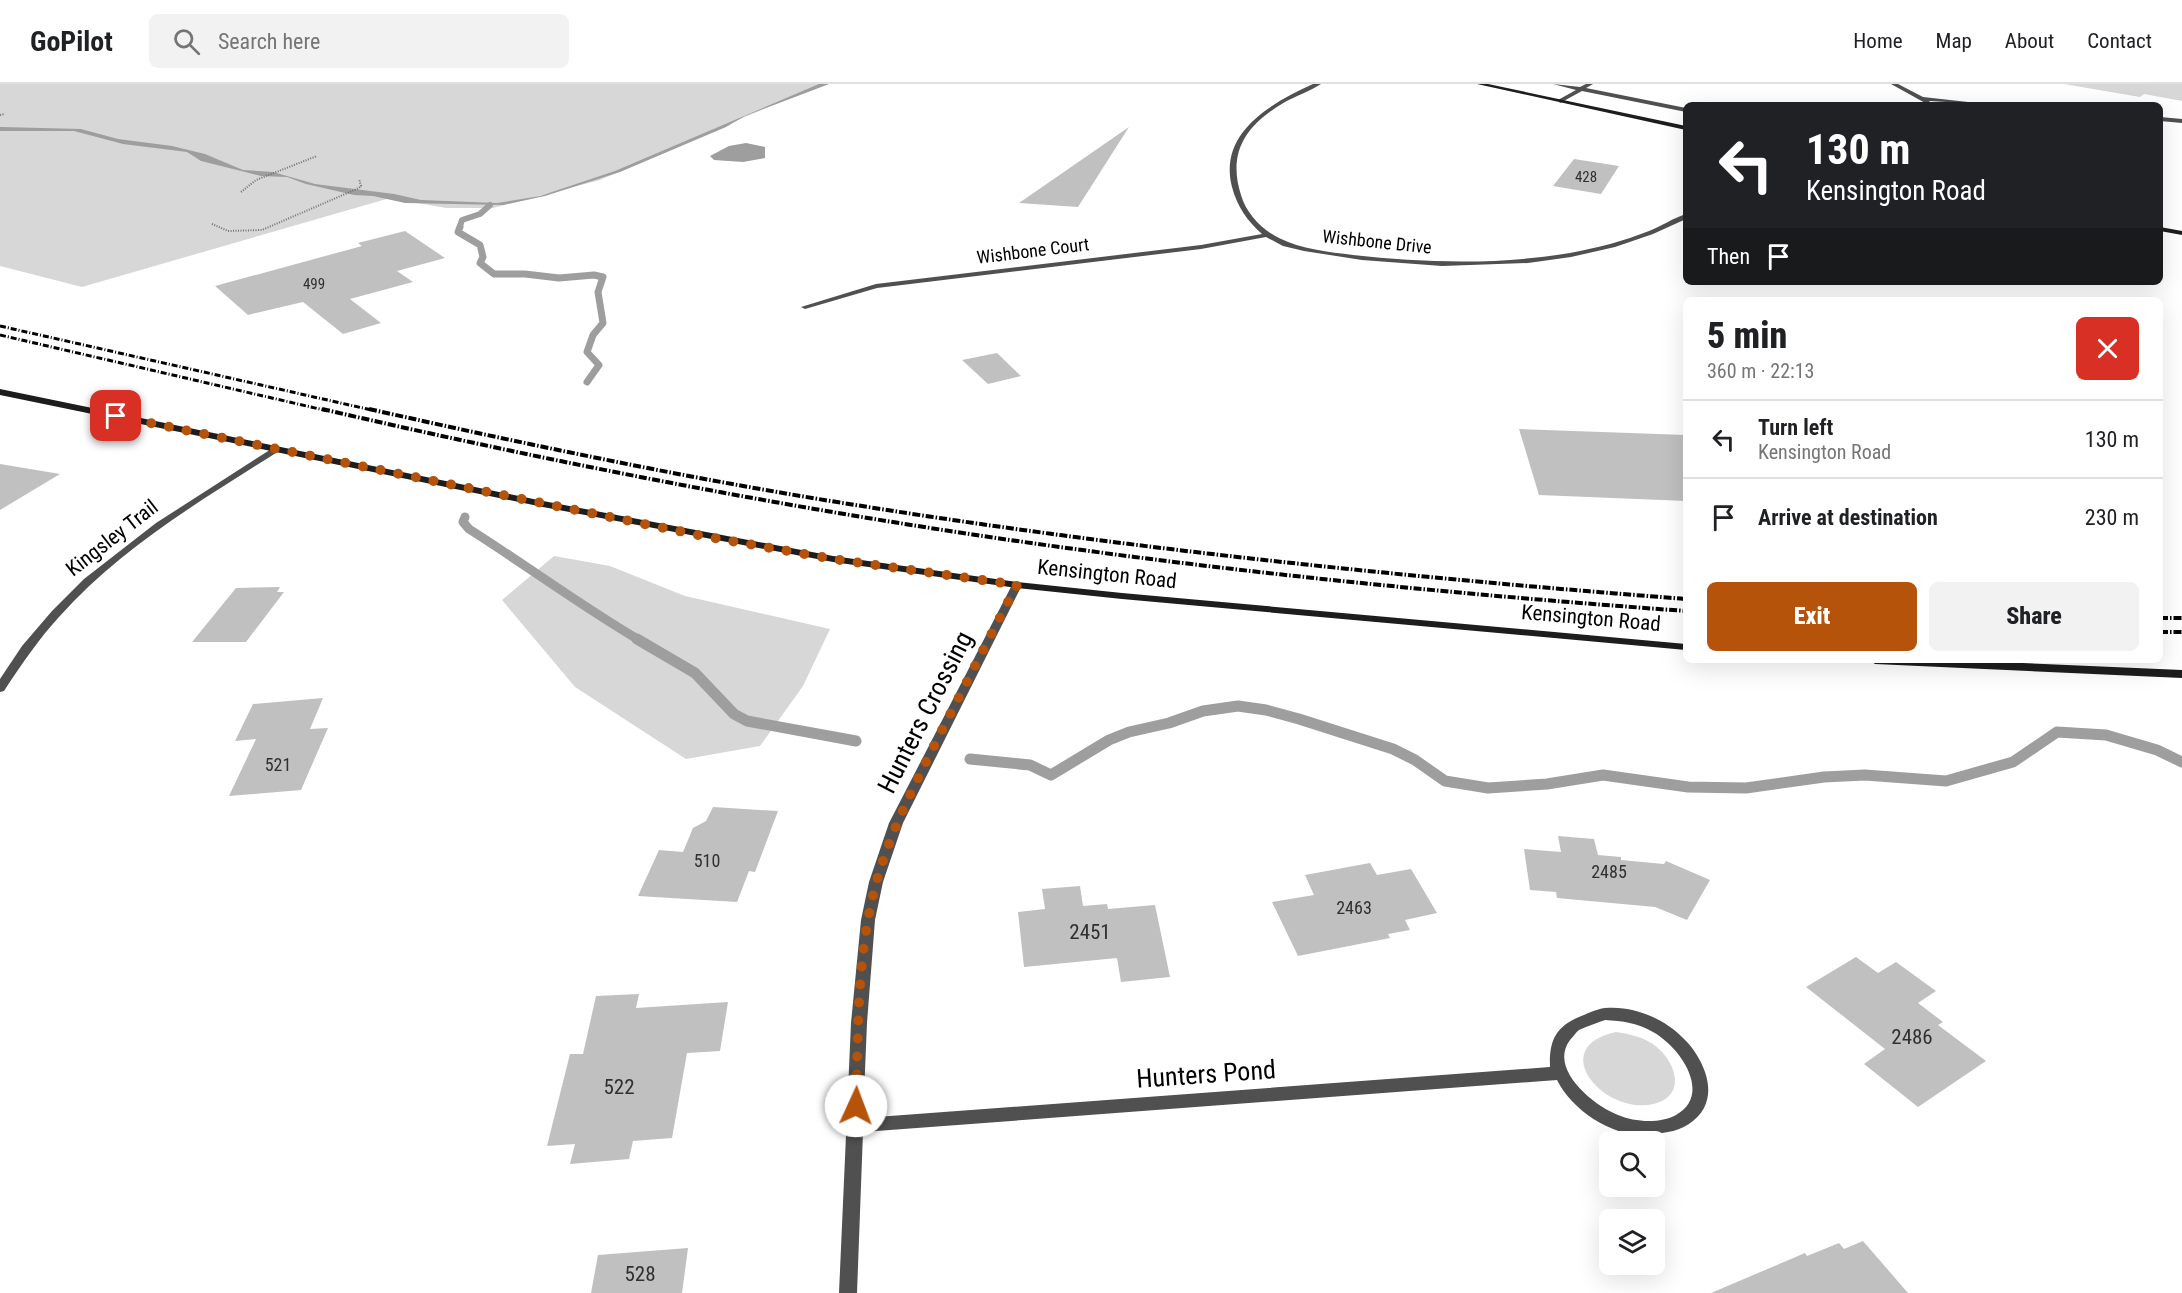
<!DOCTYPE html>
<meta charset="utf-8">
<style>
body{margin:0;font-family:"Roboto Condensed",sans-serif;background:#f2f2f2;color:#202124;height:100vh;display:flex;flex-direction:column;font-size:22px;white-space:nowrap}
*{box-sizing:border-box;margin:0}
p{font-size:20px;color:#757577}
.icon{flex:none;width:33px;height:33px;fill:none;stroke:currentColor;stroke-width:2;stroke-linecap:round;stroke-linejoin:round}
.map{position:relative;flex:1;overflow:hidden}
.sheet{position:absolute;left:1683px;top:213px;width:480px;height:366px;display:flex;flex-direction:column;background:#fff;border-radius:9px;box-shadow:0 6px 24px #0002}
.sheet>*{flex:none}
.banner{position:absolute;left:1683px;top:18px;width:480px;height:183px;border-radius:9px;box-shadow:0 6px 24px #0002;background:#202124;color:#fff;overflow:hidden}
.tools{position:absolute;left:1599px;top:1047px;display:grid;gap:12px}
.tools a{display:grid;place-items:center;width:66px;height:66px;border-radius:9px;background:#fff;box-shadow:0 6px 24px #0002;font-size:30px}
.pin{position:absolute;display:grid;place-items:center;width:51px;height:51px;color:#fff;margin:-26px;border-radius:12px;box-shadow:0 3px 9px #0006}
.me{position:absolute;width:66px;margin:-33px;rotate:2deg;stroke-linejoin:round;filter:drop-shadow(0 0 4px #0008)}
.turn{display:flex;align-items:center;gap:21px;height:126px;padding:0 24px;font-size:27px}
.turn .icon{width:78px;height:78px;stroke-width:2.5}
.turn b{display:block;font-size:42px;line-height:51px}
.then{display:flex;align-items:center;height:57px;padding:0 24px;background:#0003;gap:12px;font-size:22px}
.round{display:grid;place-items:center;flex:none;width:63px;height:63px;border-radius:9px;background:#f2f2f2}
.overview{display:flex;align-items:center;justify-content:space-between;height:102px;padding:0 24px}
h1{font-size:36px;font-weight:800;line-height:45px}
.button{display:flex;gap:12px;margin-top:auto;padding:12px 24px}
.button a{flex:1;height:69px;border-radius:9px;background:#b45309;color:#fff;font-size:24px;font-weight:800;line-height:69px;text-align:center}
.button a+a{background:#f2f2f2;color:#202124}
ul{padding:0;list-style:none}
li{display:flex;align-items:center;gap:18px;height:78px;padding:0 24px;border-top:2px solid #e0e0e0}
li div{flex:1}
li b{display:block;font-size:22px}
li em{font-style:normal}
header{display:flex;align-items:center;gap:36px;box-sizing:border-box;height:84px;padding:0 30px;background:#fff;border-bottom:2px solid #e0e0e0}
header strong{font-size:28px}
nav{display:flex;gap:33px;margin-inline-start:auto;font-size:21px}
.search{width:420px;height:54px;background:#f2f2f2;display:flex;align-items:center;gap:15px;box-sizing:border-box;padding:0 21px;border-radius:9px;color:#757577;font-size:22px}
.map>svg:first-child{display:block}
.green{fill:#d7d7d7}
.water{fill:#9e9e9e}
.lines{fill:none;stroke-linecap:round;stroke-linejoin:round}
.stream-far3{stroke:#9e9e9e;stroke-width:6}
.stream-far2{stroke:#9e9e9e;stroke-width:7}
.stream-far1{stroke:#9e9e9e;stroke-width:9}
.stream{stroke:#9e9e9e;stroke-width:11}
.building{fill:#c0c0c0}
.path{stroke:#727272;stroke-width:2;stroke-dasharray:1 1.5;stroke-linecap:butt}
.lane{fill:#505050;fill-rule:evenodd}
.street{fill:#505050;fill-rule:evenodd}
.secondary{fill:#1d1d1d;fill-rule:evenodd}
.rail-far1{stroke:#000;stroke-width:3;stroke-dasharray:6 2 1 2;stroke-linecap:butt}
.rail{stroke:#000;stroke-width:4;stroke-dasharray:8 2 1.5 2;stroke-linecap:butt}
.route{stroke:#b45309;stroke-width:10;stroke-dasharray:0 18}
.labels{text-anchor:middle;stroke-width:6;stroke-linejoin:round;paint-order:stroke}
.far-number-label{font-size:15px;fill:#303030}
.far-street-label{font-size:18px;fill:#000;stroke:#fff}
.number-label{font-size:18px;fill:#303030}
.street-label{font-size:21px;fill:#000;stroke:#fff}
.near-number-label{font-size:21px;fill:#303030}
.near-street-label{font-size:26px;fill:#000;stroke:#fff}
</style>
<header>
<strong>GoPilot</strong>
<div class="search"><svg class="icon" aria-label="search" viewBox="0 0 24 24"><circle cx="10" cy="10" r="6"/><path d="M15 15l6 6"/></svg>Search here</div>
<nav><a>Home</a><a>Map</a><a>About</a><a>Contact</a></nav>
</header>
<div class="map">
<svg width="2182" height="1209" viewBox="0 0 2182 1209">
<rect width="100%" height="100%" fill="#fff"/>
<g class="green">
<polygon points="0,0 829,0 768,23 600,96 493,124 446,124 390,114 82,203 0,182"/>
<polygon points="2064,0 2182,0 2182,17 2144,10 2140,13"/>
<polygon points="554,472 610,482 685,512 830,545 803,602 760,662 686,675 575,603 502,516"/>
<path d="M1616,948C1628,950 1640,952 1651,959C1673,972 1689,1009 1657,1019C1608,1035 1543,964 1616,948Z"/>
</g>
<g class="water">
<polygon points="819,0 829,0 745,32 726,43 620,88 545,112 503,121 405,119 373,112 354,111 306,100 287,93 261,92 201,77 187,68 123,60 74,47 0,47 0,43 2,43 81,45 118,55 172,62 205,70 243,86 273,88 315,100 394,110 421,116 497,119 540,112 615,87"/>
<polygon points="746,59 765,63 765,74 743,78 714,76 710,72 729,62"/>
</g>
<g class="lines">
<polyline class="stream-far3" points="459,145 462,136 480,130 490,121"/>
<polyline class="stream-far2" points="460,143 458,148 480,161 483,173 480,179 494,190 525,190 559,194 594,191 603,193 598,208 603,239 593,251 587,268 599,281 587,298"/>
<path class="stream-far1" d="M465,433L463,438L469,445C526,481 581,522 639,556"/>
<g class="stream">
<polyline points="637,555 695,589 734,630 747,637 856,657"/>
<polyline points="970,675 1030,681 1051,691 1109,656 1129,648 1169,639 1203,627 1238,622 1266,626 1299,635 1393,665 1415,676 1445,697 1488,704 1547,700 1603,691 1688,703 1746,704 1824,693 1865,691 1946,697 2013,678 2057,648 2106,651 2157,666 2182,678"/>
</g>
</g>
<g class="building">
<polygon points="1129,43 1078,123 1019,119"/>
<polygon points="1574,75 1619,82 1601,110 1553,102"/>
<polygon points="405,147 445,174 397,187 413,198 350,215 381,239 343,250 303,218 248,231 215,202 362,162 358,159"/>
<polygon points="997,269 1021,292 988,300 962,276"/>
<polygon points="1519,345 1686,351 1686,417 1539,411"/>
<polygon points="0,380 60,390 0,426"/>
<polygon points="280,503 277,508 284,508 246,558 192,558 236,504"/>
<polygon points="323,614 310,645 328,644 301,706 229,712 256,655 235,657 253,620"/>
<polygon points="713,723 778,727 755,788 749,787 737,818 638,812 659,766 683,768 693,744 706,737"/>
<polygon points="1558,752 1594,755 1598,771 1621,773 1621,776 1664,780 1666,777 1710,796 1687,836 1655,823 1557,814 1556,808 1530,806 1524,765 1561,768"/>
<polygon points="1370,779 1377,791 1411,785 1437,829 1405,836 1410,846 1388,850 1390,854 1298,872 1272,818 1314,811 1305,791"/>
<polygon points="1080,802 1083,822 1107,820 1108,825 1155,821 1170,893 1121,898 1117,874 1024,883 1018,828 1045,825 1042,805"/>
<polygon points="1856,873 1878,889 1896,878 1936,907 1918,919 1943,938 1938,941 1986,977 1918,1023 1864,980 1885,965 1806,903"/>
<polygon points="639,910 636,924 728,918 720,967 687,969 672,1054 633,1057 629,1075 570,1080 575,1060 547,1062 570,970 583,970 596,912"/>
<polygon points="1863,1157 1908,1209 1711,1209 1805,1169 1807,1172 1839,1159 1844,1165"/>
<polygon points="688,1164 682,1209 591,1209 598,1171"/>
</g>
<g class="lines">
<g class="path">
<polyline points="0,31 5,30"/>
<polyline points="241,108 256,96 317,72"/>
<polyline points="212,140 228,147 262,146 359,104 361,102 359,95"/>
</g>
<g class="lane">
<polygon points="1553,0 1580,3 1586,0 1593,0 1586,4 1686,24 1686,28 1582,7 1560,19 1558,16 1576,6"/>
<polygon points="1891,0 1898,0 1923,13 1995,21 1930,17 1927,20"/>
<polygon points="2160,33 2182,35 2182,39 2160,37"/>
</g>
<g class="street">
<path d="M1313,0H1321C1310,7 1296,12 1285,18C1247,40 1227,67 1241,111C1246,129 1262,146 1279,154C1301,165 1329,168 1353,171C1425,179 1499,181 1570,169C1597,164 1624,157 1649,147C1662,142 1673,134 1686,130V135L1653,150L1615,163L1571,173L1528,179L1442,182L1362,176L1304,167L1283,162L1266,153L1201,165L877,204L805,225L801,223L876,200L1201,161L1262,150C1247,137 1237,122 1232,103C1218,49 1271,19 1313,0Z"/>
<path d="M276,362L279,363V367C202,416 120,464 59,533C38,556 21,581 4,607L0,608V595L22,562L52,527L84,495L156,439Z"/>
<path d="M1017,498L1022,501L903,739L883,798L875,836L867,939L863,1034L1550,983C1549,958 1555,943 1579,933C1587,930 1596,925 1605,924C1646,920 1692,949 1705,988C1709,1000 1710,1012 1704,1024C1697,1037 1682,1046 1668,1048C1660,1049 1652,1052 1645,1052C1610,1051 1572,1026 1557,996L863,1048L857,1209H839L851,939L861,836L869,798L889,739L1012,501ZM1605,936C1622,937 1638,939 1653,948C1680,963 1713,1010 1676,1031C1660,1040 1634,1038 1618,1031C1594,1022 1548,985 1570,956C1573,953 1576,948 1579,946C1587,942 1597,939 1605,936Z"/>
</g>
<g class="secondary">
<polygon points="1477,0 1488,0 1686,42 1686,46"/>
<polygon points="2160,143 2182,147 2182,151 2160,147"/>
<polygon points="0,305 543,417 833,472 1017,498 1122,509 1686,560 1686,566 1122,515 1017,504 833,478 543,423 0,311"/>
<polygon points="1869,576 1953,576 2182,586 2182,594 1875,580"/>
</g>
<g class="rail-far1">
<polyline points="0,242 376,327"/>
<polyline points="0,251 328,327"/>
</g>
<g class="rail">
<path d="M322,325C538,375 756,418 976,451C1211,486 1448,510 1686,527"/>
<path d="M369,325C534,362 701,397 868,423C1139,466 1412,494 1686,515"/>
<polyline points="2160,534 2182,534"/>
<polyline points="2160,548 2182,548"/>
</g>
</g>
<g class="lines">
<path class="route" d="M116,332L703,452L833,475L1017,501C991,550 966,600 940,650C910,710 879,769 868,836C857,896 858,960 856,1022"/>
</g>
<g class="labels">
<g class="far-number-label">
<text x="1586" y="98">428</text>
<text x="314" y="205">499</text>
</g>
<g class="far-street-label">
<text transform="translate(1377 158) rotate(6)" y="6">Wishbone Drive</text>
<text transform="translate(1033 167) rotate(-7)" y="6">Wishbone Court</text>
</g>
<g class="number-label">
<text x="278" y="687">521</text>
<text x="707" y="783">510</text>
<text x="1609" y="794">2485</text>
<text x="1354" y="830">2463</text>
</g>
<g class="street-label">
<text transform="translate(112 454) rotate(-38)" y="7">Kingsley Trail</text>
<text transform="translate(1107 490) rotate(6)" y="7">Kensington Road</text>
<text transform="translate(1591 534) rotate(5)" y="7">Kensington Road</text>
</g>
<g class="near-number-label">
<text x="1090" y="855">2451</text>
<text x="1912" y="960">2486</text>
<text x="619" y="1010">522</text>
<text x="640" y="1197">528</text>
</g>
<g class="near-street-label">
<text transform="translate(925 628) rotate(-63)" y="9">Hunters Crossing</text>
<text transform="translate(1206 990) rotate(-4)" y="9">Hunters Pond</text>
</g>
</g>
</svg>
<div class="tools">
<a><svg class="icon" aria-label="search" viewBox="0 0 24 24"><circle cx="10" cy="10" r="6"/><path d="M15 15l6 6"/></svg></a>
<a><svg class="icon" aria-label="layers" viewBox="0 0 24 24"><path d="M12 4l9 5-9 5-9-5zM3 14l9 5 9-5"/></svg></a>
</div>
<div class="pin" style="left:116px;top:332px;background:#d93025"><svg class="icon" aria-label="arrive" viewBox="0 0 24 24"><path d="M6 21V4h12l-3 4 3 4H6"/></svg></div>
<svg class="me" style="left:856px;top:1022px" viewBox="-20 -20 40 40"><circle r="19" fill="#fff"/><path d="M0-13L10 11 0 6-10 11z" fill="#b45309"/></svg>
<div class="banner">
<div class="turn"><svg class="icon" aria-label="left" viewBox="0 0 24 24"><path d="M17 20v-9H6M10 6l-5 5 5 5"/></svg><div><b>130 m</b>Kensington Road</div></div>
<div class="then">Then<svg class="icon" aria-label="arrive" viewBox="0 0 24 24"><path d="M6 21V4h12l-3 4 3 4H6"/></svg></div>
</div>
<section class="sheet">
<div class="overview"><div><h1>5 min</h1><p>360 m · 22:13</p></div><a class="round" style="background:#d93025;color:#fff"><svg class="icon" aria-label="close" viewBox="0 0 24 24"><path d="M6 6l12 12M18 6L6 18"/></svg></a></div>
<ul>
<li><svg class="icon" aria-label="left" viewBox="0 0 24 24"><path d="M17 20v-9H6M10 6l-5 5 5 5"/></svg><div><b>Turn left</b><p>Kensington Road</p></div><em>130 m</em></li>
<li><svg class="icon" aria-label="arrive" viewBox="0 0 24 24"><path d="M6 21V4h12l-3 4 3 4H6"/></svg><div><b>Arrive at destination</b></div><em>230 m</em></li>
</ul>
<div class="button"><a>Exit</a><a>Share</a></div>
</section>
</div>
